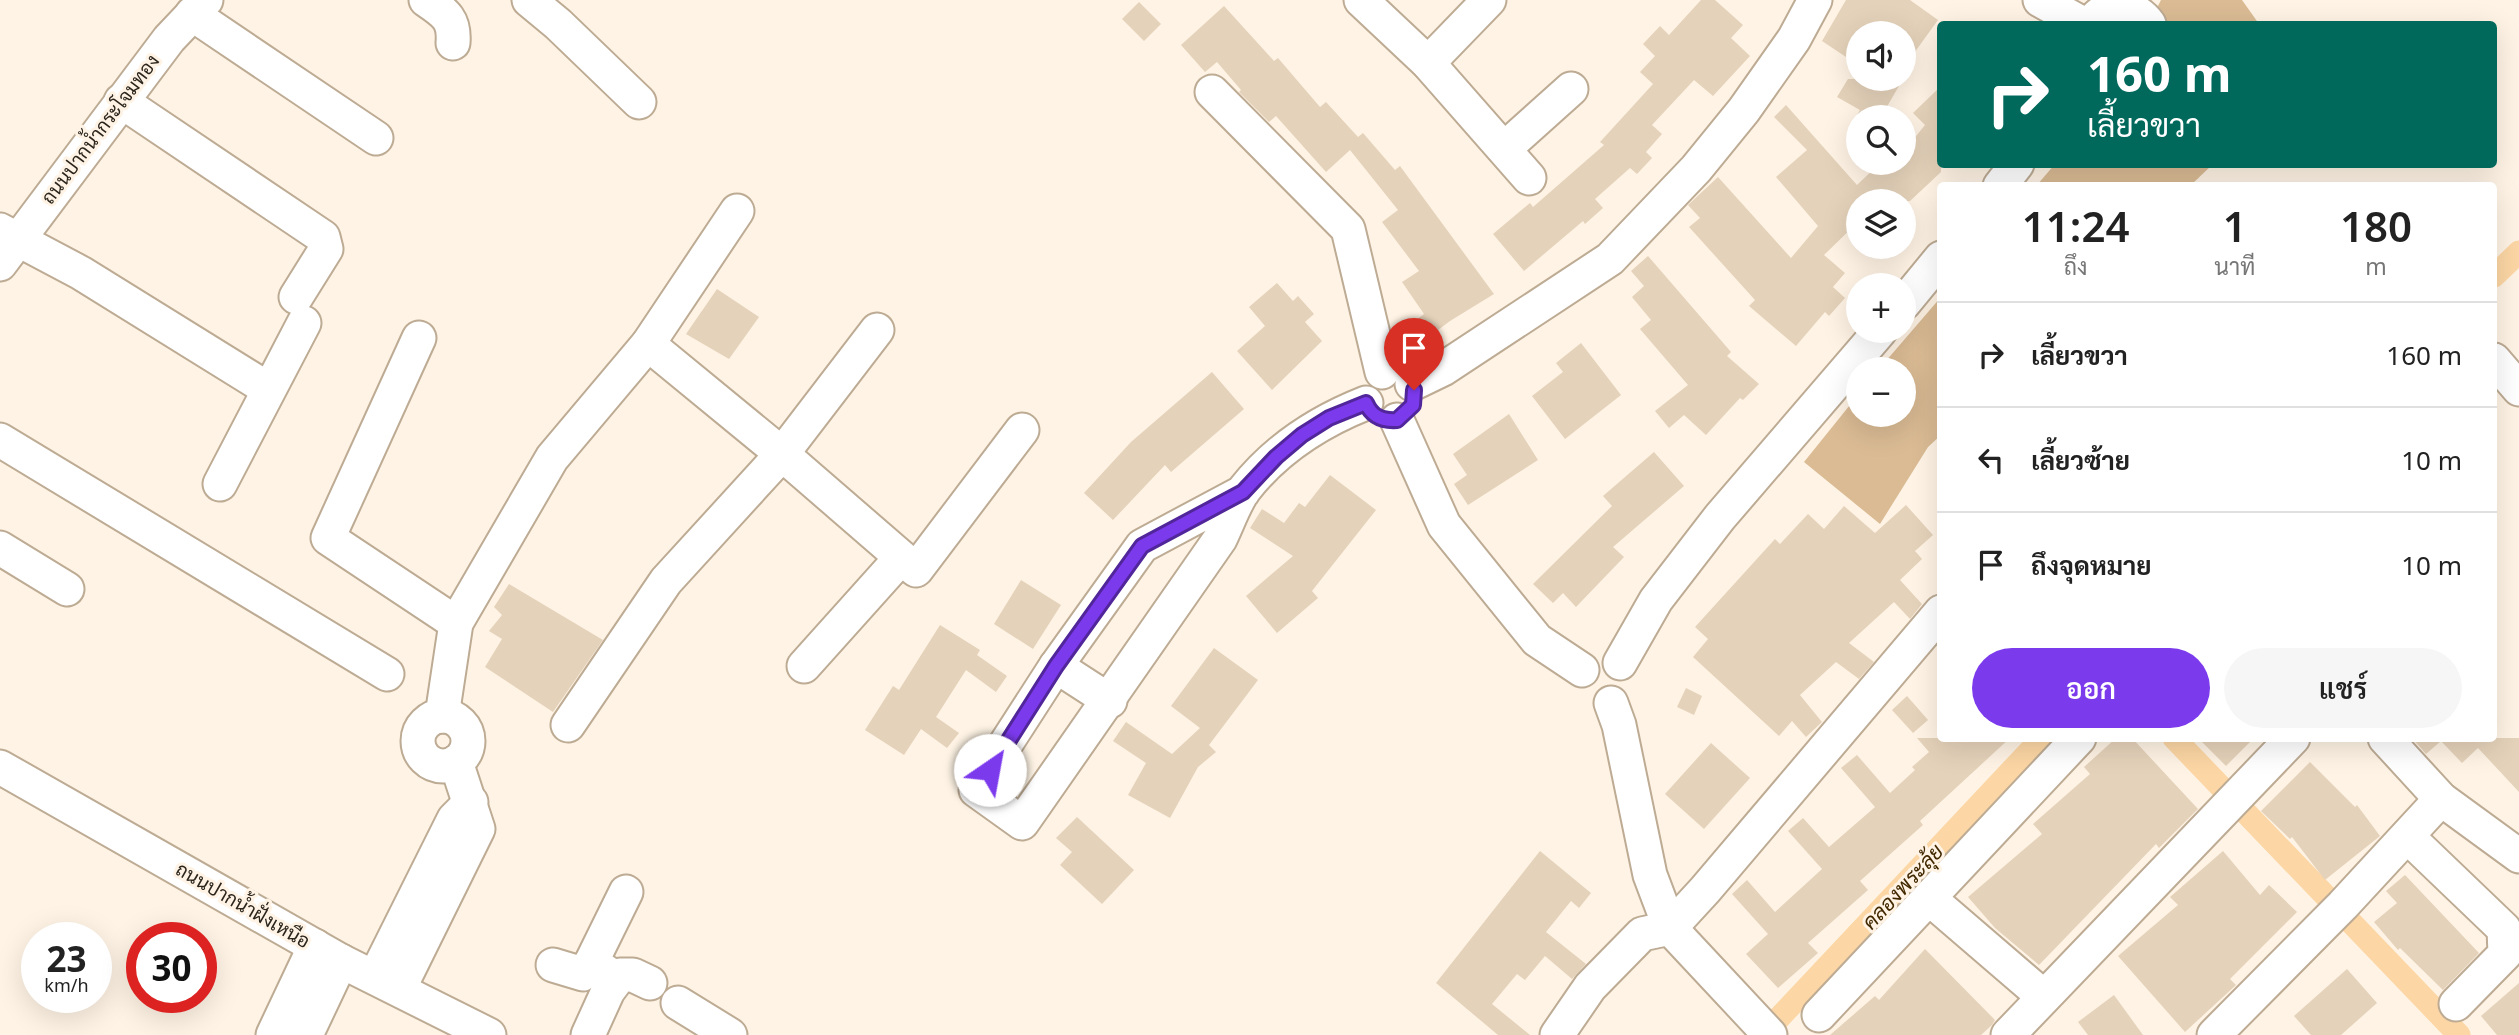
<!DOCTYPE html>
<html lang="th">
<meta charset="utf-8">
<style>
body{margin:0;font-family:"Noto Sans",Sarabun,sans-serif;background:#f6f6f6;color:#222;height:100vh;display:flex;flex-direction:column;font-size:26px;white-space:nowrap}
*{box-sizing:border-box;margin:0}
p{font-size:23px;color:#767676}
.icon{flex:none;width:38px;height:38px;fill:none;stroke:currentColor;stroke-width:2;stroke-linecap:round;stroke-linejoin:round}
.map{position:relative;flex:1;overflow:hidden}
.sheet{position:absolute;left:1937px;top:182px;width:560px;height:560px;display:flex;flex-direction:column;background:#fff;border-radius:7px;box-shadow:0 7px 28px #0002}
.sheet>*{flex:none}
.top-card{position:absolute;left:1937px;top:21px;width:560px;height:147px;border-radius:7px;box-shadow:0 7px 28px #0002;background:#00695c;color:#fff;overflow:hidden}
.tools{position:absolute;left:1846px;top:21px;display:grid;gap:14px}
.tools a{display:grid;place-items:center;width:70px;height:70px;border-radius:50%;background:#fff;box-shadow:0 7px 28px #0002;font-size:35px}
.speed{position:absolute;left:21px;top:922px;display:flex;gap:14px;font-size:35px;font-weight:700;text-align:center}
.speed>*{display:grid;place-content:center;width:91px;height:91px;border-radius:50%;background:#fff;box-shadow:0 7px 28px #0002;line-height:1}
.speed small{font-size:18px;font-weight:400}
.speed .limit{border:10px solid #d22;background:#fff;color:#111}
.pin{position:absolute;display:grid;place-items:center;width:60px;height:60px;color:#fff;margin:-72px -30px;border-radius:50% 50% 50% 0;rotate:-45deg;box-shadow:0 0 7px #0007}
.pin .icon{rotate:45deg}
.me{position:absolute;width:77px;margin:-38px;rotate:33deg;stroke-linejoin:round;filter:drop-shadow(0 0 5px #0008)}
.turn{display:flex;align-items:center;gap:24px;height:147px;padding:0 35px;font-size:32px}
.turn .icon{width:91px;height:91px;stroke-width:2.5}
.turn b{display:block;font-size:49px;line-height:60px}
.eta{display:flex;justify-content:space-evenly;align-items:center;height:119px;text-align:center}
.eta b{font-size:42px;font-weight:600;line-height:49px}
.primary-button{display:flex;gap:14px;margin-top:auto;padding:14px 35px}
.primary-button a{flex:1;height:80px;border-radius:42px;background:#7c3aed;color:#fff;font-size:28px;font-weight:600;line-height:80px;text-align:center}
.primary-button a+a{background:#f6f6f6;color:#222}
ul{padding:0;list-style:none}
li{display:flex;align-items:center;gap:21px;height:105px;padding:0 35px;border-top:2px solid #e0e0e0}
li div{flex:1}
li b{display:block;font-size:26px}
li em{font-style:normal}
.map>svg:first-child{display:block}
.green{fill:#dabb94}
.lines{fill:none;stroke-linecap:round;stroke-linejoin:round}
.canal{stroke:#fcd6a4;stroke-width:23}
.building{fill:#e5d2ba}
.minor-casing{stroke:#bdab94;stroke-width:37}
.minor{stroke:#fff;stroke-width:33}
.route-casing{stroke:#51269a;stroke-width:18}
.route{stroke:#7c3aed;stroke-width:12}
.labels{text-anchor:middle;stroke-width:6;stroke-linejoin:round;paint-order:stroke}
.street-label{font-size:19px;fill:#2c251c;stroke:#fef3e4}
.water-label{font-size:21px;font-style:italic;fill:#412800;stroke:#fef3e4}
</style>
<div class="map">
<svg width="2519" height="1035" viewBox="0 0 2519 1035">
<rect width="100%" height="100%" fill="#fef3e4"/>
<g class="green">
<polygon points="2161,0 2242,0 2259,24 2160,24 2155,12"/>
<polygon points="2055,164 2212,164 2212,165 2191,185 2037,185"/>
<polygon points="1941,297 1941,435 1928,447 1880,524 1804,462 1858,395 1858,415 1904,415 1904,369 1879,369"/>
</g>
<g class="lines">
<g class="canal">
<polyline points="2494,276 2519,252"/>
<polyline points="2174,738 2459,1035"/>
<polyline points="1763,1035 2042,738"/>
</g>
</g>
<g class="building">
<polygon points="1701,0 1715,0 1743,25 1731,38 1750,56 1713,96 1694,80 1652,125 1662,134 1646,152 1652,158 1637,174 1630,168 1595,199 1603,208 1585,224 1583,221 1524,271 1493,234 1530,203 1533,207 1604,145 1600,142 1653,84 1640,72 1655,56 1643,44 1660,26 1669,35"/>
<polygon points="1846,0 1910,0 1938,20 1904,67 1904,33 1858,33 1858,65 1822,41"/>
<polygon points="1139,2 1161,24 1144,41 1122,19"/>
<polygon points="1224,6 1274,61 1278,58 1320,107 1326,102 1358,137 1363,133 1395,170 1400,166 1494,294 1450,321 1410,351 1398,334 1424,314 1402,282 1419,271 1382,222 1398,210 1350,150 1326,172 1276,116 1269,122 1239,92 1241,90 1217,62 1205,72 1181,45"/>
<polygon points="1848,79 1903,79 1881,117 1856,117 1860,110 1837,97"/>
<polygon points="1941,86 1941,172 1910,201 1858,201 1858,222 1824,255 1845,273 1833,287 1845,298 1829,316 1825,312 1796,346 1749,306 1755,300 1689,227 1700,218 1688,205 1718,177 1791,258 1818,226 1776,177 1807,150 1774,117 1786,105 1857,185 1880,163 1904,163 1904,151 1925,125 1913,113"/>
<polygon points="1648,256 1731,352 1727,356 1759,384 1743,400 1740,398 1706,435 1684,415 1669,428 1655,411 1688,385 1640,329 1651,320 1632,297 1644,286 1631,271"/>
<polygon points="1277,283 1293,301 1298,296 1314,314 1305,322 1322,341 1272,390 1237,351 1265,326 1249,307"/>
<polygon points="717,289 759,317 729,359 686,334"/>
<polygon points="1581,343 1621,395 1565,439 1532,396 1563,372 1556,363"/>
<polygon points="1212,372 1244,409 1171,472 1165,465 1113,520 1084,493 1131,442"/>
<polygon points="1509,414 1538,460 1468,505 1454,484 1467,475 1453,454"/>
<polygon points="1654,452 1684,486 1613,547 1624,557 1576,607 1563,593 1553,603 1533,584 1612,506 1603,496"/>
<polygon points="1330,475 1376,510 1312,591 1318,598 1277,633 1246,596 1293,556 1250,528 1262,509 1284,523 1299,503 1305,507"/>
<polygon points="1906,505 1933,535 1915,551 1922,559 1900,580 1922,604 1910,619 1894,602 1849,643 1874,662 1859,679 1836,662 1800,695 1822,722 1806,737 1792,721 1779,736 1693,657 1708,639 1695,627 1775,539 1780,544 1808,514 1824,529 1844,506 1875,533"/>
<polygon points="1021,580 1061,605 1033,649 994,624"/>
<polygon points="509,584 603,640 553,712 485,667 502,639 489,631 502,615 494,607"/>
<polygon points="940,625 980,650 977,655 1007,676 996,692 966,670 936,717 959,733 947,748 921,729 904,755 865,730 893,686 899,690"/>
<polygon points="1214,648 1258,680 1209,745 1216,752 1198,767 1170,818 1128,795 1146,763 1113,741 1126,722 1172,754 1200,728 1171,706"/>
<polygon points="1686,688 1702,696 1694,715 1677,707"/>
<polygon points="1907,696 1928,720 1913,733 1892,710"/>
<polygon points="1917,738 2010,738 1920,821 1923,825 1860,881 1868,890 1808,943 1818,953 1778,988 1746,954 1768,934 1732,894 1747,880 1775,912 1822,869 1788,831 1803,818 1829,847 1875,807 1841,768 1857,755 1890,793 1915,770 1912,767 1929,752"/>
<polygon points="2116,738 2132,738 2198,809 2159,848 2156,844 2039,965 1995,928 1968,897 2042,834 2033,824 2090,774 2084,767"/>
<polygon points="2198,738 2254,738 2226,766"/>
<polygon points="2412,738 2519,738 2519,792 2478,748 2462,763 2441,741 2426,754"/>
<polygon points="1711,743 1750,778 1704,829 1665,794"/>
<polygon points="2310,762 2355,807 2357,805 2380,836 2325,880 2292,837 2290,839 2261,811"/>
<polygon points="1077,817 1134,870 1102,904 1060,865 1072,852 1056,838"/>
<polygon points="1540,851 1591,893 1579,908 1571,901 1546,932 1586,964 1572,979 1545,956 1525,980 1517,974 1492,1004 1530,1035 1498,1035 1436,983"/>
<polygon points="2223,851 2260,895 2269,885 2297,912 2230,979 2236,985 2185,1032 2118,956 2178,905 2170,897"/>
<polygon points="2405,875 2479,953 2443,990 2400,948 2398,950 2374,922 2397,903 2386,891"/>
<polygon points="1925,949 1995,1020 1992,1025 1981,1035 1830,1035 1875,996 1879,1000"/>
<polygon points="2347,969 2377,1003 2341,1035 2311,1035 2294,1016"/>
<polygon points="2519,983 2519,1035 2497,1035 2481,1016"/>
<polygon points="2114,995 2143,1035 2088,1035 2078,1022"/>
</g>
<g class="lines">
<g class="minor-casing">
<g id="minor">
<path d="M426,0C445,13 455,19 453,43"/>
<polyline points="529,0 558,24 639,102"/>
<polyline points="1361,0 1428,63 1529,178"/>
<polyline points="2040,0 2083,24"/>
<polyline points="192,14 376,138"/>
<path d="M2091,24C2105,1 2134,3 2149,24"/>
<polyline points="1428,63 1489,0"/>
<polyline points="1212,92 1348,229 1382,372"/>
<polyline points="121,101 323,237 326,249 296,297"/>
<polyline points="1504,149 1571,89"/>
<polyline points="2000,186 2017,164"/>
<polyline points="0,230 81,273 268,389"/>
<polyline points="0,264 169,39 206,0"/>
<polyline points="1904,303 1941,258"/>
<polyline points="419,338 328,538 456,623"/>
<polyline points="648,344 782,454 877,330"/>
<polyline points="2494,360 2519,389"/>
<polyline points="1412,384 1443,369 1610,259 1696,169 1744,110 1794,39 1815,0"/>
<polyline points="1397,420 1444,525 1537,640 1582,670"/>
<polyline points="0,440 387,674"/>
<polyline points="220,484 304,323"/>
<path d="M1243,492L1142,546L1056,666L976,790L1022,823L1220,539C1228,523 1234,504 1244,490C1276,449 1318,422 1366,403"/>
<polyline points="0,548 67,589"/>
<polyline points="1620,663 1656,600 1720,517 1880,331"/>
<polyline points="804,666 900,559"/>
<polyline points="1056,666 1110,701"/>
<polyline points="1611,703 1619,725 1650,875 1670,928 1770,1035"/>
<polyline points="442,716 456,623 552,458 648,344 737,211"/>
<circle cx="443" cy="741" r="25"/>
<polyline points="568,725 666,581 782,454 916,570 1022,430"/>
<polyline points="2385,738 2441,799 2519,856"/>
<polyline points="0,767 341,961 489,1035"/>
<polyline points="2408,837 2504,929 2505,954 2456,1004"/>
<polyline points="1930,899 2044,997"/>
<polyline points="591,963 626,892"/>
<polyline points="553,965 583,974 591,963 606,972"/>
<polyline points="375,977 454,819 471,802"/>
<polyline points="399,989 478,829 456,762"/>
<polyline points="678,1003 730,1035"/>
<polyline points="1819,1015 2079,738"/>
<polyline points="273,1035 315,946"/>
<polyline points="306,1035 341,961"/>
<polyline points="588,1035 608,991 620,975 633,975 650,983"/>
<polyline points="1557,1035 1590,987 1642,934 1670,928 1705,890 1941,612"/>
<polyline points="2008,1035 2293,738"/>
<polyline points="2214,1035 2343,905 2441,799"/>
</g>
</g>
<use href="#minor" class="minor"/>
</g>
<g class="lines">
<g class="route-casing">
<path id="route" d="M990,770L1056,666L1142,546L1243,492L1276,457L1302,435L1329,418L1366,403C1372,417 1382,421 1397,420L1413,405L1414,390"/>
</g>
<use href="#route" class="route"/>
</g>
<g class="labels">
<g class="street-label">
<text transform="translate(100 129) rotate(-53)" y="7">ถนนปากน้ำกระโจมทอง</text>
<text transform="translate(243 905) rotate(30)" y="7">ถนนปากน้ำฝั่งเหนือ</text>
</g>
<g class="water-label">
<text transform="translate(1903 887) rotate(-47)" y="7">คลองพระลุ้ย</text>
</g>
</g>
</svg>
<div class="tools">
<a><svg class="icon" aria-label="sound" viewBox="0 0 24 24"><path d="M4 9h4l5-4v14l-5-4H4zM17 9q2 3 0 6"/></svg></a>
<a><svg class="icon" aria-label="search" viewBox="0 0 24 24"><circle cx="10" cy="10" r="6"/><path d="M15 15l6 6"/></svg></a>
<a><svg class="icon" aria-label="layers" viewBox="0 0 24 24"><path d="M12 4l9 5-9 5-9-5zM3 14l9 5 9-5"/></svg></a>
<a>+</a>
<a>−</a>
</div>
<div class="speed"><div>23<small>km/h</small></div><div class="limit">30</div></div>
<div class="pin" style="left:1414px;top:390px;background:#d93025"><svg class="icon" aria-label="arrive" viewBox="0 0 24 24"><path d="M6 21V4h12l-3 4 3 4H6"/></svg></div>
<svg class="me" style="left:990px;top:770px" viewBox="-20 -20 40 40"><circle r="19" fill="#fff"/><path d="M0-13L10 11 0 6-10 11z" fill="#7c3aed"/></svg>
<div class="top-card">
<div class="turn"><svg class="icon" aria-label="right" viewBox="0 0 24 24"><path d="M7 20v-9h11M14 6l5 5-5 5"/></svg><div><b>160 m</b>เลี้ยวขวา</div></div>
</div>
<section class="sheet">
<div class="eta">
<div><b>11:24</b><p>ถึง</p></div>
<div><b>1</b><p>นาที</p></div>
<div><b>180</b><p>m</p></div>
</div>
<ul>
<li><svg class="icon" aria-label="right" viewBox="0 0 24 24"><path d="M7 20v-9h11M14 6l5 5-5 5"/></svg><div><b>เลี้ยวขวา</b></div><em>160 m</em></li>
<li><svg class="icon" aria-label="left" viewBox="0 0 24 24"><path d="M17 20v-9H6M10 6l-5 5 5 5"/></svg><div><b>เลี้ยวซ้าย</b></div><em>10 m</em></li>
<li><svg class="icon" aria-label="arrive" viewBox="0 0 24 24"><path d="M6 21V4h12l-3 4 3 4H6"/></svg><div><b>ถึงจุดหมาย</b></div><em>10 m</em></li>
</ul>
<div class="primary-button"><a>ออก</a><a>แชร์</a></div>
</section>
</div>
